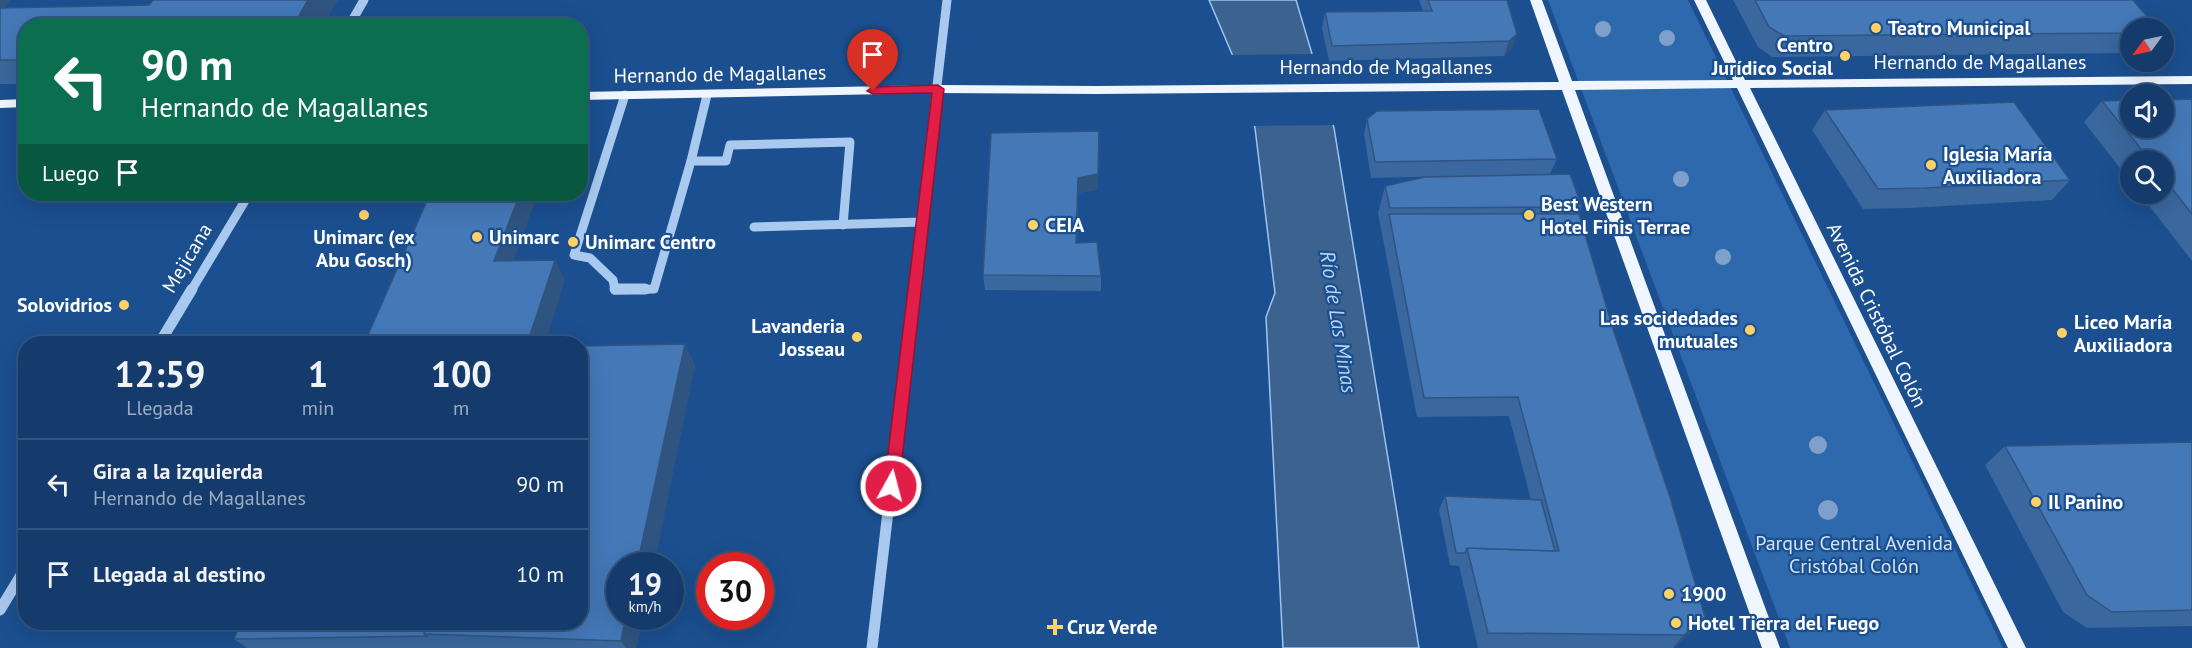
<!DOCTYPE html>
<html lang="es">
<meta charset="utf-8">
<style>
body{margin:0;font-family:"PT Sans",sans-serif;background:#1d4271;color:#f1f3f6;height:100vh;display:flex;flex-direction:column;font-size:22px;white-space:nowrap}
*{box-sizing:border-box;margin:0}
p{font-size:20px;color:#9dadc1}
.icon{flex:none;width:33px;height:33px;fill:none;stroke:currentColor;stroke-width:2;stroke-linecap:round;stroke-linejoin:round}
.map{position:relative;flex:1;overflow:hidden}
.side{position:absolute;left:18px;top:336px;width:570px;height:294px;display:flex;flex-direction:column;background:#143b6b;border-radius:24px;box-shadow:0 6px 24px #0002,0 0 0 2px #33557e}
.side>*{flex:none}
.banner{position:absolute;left:18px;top:18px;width:570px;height:183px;border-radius:24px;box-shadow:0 6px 24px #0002,0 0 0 2px #33557e;background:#0b6e4f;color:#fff;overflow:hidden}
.needle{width:39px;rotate:237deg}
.controls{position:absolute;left:2120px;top:18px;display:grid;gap:12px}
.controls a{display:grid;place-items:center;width:54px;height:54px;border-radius:50%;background:#143b6b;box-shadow:0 6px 24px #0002,0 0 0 2px #33557e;font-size:30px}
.speed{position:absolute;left:606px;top:552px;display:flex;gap:12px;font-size:30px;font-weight:700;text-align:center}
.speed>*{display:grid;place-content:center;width:78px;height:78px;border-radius:50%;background:#143b6b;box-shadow:0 6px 24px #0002,0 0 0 2px #33557e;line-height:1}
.speed small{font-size:15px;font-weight:400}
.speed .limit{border:9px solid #d22;background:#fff;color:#111}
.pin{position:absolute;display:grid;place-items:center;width:51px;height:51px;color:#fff;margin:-62px -26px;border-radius:50% 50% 50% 0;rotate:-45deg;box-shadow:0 0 6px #0007}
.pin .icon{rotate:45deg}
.me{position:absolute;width:66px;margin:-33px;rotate:7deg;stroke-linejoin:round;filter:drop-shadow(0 0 4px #0008)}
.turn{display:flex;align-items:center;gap:21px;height:126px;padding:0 24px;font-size:27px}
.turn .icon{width:78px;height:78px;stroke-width:2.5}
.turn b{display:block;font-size:42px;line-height:51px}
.then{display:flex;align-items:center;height:57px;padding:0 24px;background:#0003;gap:12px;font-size:22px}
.eta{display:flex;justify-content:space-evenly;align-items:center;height:102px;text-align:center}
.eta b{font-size:36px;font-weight:600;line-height:42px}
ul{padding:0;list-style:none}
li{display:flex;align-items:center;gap:18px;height:90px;padding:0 24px;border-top:2px solid #33557e}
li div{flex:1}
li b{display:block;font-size:22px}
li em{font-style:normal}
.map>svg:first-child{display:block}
.green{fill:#2e69ad}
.water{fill:#3c6290;stroke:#9cc4f0;stroke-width:1.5}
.pier{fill:#1b4f8f}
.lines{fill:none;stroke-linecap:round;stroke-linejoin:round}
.minor-far1{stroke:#a9c9ee;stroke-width:9}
.minor{stroke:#a9c9ee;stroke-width:11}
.major{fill:#f0f6ff;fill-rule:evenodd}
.tree{fill:#7ea0ca}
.wall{fill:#3a679d}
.shaded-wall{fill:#305480}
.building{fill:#4478b7;stroke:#305480;stroke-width:1.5}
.route{fill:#e11d48;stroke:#92132f;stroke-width:1.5}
.poi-dot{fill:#ffd166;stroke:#1b4f8f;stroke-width:2}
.labels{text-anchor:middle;stroke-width:4.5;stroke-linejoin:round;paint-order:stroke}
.poi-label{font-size:20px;font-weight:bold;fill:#fff;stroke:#1b4f8f;text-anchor:start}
.street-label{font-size:20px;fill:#fff;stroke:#1b4f8f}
.park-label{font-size:20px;fill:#cfe3fa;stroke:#1b4f8f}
.water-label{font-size:21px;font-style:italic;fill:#b5d3f5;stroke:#1b4f8f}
</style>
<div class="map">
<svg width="2192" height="648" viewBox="0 0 2192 648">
<rect width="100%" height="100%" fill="#1b4f8f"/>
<polygon class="green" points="1548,0 1688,0 2003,648 1790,648"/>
<polygon class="water" points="1209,0 1296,0 1334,128 1419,648 1283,648 1266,317 1275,293 1255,128 1232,54"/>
<polygon class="pier" points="1315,54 1336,125 1251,126 1229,55"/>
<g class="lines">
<g class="minor-far1">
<polyline points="349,26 364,0"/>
<polyline points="625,95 574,255 590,258 613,280 615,290 654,289 691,161 726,161 730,145 850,142 843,225"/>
<polyline points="691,161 707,95"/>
<polyline points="754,227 923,222"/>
<polyline points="191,291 249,194"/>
<polyline points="913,291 947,0"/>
</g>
<g class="minor">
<polyline points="615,289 645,289"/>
<polyline points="159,344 192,289"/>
<polyline points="0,610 26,567"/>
<polyline points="872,648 914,289"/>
</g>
<g class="major">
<polygon points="1530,0 1542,0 1572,81 1733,80 1694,0 1706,0 1745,80 2192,76 2192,84 1750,88 2026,648 2008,648 1737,88 1575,90 1780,648 1762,648 1562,90 1097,94 938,93 580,100 580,92 938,85 1097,86 1559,82"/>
<polygon points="26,99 26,107 0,108 0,100"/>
</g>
</g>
<g class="tree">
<circle cx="1603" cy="29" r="8"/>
<circle cx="1667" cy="38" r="8"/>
<circle cx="1681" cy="179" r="8"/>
<circle cx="1723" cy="257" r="8"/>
<circle cx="1818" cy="445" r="9"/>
<circle cx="1828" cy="510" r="10"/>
</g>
<g class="wall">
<polygon points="0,0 10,0 4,8 338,0 26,26 26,84 0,84"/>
<polygon points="1419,0 1507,0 1517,34 1511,50 1504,56 1329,61 1322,28 1325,12 1423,11"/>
<polygon points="1733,0 2133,0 2130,28 2130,53 1772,57 1758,47"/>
<polygon points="2192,99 2192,261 2140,194 2163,194 2163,160 2130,160 2130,181 2084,122 2102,101"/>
<polygon points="1825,110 2070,180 2052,200 1910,208 1863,209 1812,130"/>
<polygon points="1367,119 1557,159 1550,174 1371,178 1364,134"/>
<polygon points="991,133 1098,189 1078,193 1077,243 1101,276 1101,291 985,290 983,275"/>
<polygon points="1385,186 1582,207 1579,214 1614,332 1705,617 1690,633 1673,648 1478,648 1459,566 1450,565 1439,510 1445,496 1531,500 1509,416 1417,417 1378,213"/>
<polygon points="685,344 695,366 620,616 643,616 636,648 247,648 234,639"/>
<polygon points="2192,442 2192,626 2087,628 2063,612 1985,465 2005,446"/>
</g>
<g class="shaded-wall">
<polygon points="0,0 10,0 0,12"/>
<polygon points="308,0 338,0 323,26 293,26"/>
<polygon points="1517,34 1511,50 1504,56 1509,41"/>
<polygon points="1099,131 1098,189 1078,193 1077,258 1078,178"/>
<polygon points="520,194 538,194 506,281 494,261"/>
<polygon points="555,260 565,280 545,344 527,344"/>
<polygon points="685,344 695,366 654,566 637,566"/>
<polygon points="626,616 643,616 636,648 626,648 621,641"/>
<polygon points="1705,617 1690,633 1672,648 1684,635"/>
</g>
<g class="building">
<polygon points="153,0 308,0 293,26 26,26 26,60 0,60 0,8 149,5"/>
<polygon points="1428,0 1507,0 1517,34 1509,41 1332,46 1325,12 1432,11"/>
<polygon points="1755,0 2133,0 2157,28 2130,28 2130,33 1784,36 1769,27"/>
<polygon points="2192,99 2192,214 2163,177 2163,160 2150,160 2102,101 2130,100 2130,128 2163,128 2163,100"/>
<polygon points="2014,102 2070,180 1926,188 1878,189 1825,110"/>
<polygon points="1539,109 1557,159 1375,162 1367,119 1377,111"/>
<polygon points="1099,131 1098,174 1078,178 1076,243 1097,242 1101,276 983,275 991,133"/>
<polygon points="1570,174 1582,207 1390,208 1385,186 1425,177"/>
<polygon points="430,194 520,194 494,261 555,260 527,344 364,344"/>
<polygon points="1389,214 1579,214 1614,332 1670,497 1705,617 1684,635 1488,633 1467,548 1559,551 1518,397 1424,398"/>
<polygon points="685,344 637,566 620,566 620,616 626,616 621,641 424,634 428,622 580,622 580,346"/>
<polygon points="2192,442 2192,610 2112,612 2087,595 2005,446"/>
<polygon points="1445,496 1541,500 1555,551 1467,548 1465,553 1456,553"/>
<polygon points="241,622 428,622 424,634 427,636 234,639"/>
</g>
<polygon class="route" points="938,85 944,89 899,486 897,491 891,493 886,491 884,486 932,93 873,94 867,91 873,87"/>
<g class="poi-dot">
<circle cx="1876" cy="28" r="6"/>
<circle cx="1845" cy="56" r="6"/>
<circle cx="1931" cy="165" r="6"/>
<circle cx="364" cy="215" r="6"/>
<circle cx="1529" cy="215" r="6"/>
<circle cx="1033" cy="225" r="6"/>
<circle cx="477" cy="237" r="6"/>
<circle cx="573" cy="242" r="6"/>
<circle cx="124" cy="305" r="6"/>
<circle cx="1750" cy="330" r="6"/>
<circle cx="2062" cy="333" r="6"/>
<circle cx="857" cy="337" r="6"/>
<circle cx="2036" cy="502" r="6"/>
<circle cx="1669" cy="594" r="6"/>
<circle cx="1676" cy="623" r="6"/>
<path d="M1052 618h6v6h6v6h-6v6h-6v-6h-6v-6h6z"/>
</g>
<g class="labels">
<g class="poi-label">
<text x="1888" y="35">Teatro Municipal</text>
<text x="1833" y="52" text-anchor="end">Centro<tspan x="1833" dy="23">Jurídico Social</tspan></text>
<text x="1943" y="161">Iglesia María<tspan x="1943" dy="23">Auxiliadora</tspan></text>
<text x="1541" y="211">Best Western<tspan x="1541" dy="23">Hotel Finis Terrae</tspan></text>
<text x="1045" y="232">CEIA</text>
<text x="364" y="244" text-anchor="middle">Unimarc (ex<tspan x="364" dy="23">Abu Gosch)</tspan></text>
<text x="489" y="244">Unimarc</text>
<text x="585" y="249">Unimarc Centro</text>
<text x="112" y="312" text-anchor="end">Solovidrios</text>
<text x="1738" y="325" text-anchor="end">Las socidedades<tspan x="1738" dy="23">mutuales</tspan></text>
<text x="2074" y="329">Liceo María<tspan x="2074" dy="23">Auxiliadora</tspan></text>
<text x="845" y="333" text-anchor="end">Lavanderia<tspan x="845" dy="23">Josseau</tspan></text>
<text x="2048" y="509">Il Panino</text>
<text x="1681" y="601">1900</text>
<text x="1688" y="630">Hotel Tierra del Fuego</text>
<text x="1067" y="634">Cruz Verde</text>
</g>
<g class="street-label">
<text x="1980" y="69">Hernando de Magallanes</text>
<text x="1386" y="74">Hernando de Magallanes</text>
<text transform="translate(720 74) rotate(-1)" y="7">Hernando de Magallanes</text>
<text transform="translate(187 258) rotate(-59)" y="7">Mejicana</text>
<text transform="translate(1877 315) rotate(64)" y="7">Avenida Cristóbal Colón</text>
</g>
<g class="park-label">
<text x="1854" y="550">Parque Central Avenida<tspan x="1854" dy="23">Cristóbal Colón</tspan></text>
</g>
<g class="water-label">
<text transform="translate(1338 322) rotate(81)" y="7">Río de Las Minas</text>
</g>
</g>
</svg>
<div class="controls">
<a><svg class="needle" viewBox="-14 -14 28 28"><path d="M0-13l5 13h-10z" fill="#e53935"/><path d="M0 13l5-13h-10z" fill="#9dadc1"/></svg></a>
<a><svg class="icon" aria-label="sound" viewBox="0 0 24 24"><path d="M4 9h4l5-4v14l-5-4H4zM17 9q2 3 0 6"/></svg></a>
<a><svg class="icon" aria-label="search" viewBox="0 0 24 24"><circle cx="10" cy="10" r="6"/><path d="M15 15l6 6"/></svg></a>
</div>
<div class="speed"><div>19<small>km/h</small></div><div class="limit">30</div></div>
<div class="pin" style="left:873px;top:91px;background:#d93025"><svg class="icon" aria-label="arrive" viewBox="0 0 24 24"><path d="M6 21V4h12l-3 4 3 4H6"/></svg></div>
<svg class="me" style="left:891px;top:486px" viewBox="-20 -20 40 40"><circle r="17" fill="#e11d48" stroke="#fff" stroke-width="3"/><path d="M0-11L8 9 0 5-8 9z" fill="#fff"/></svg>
<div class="banner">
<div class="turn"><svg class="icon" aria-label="left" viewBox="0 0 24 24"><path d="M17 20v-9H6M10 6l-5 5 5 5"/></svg><div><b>90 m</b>Hernando de Magallanes</div></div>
<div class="then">Luego<svg class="icon" aria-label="arrive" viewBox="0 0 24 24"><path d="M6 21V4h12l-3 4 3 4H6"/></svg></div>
</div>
<section class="side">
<div class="eta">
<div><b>12:59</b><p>Llegada</p></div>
<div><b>1</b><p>min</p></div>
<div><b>100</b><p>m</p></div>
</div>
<ul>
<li><svg class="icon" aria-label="left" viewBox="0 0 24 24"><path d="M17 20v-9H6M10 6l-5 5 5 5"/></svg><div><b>Gira a la izquierda</b><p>Hernando de Magallanes</p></div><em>90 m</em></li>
<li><svg class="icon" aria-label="arrive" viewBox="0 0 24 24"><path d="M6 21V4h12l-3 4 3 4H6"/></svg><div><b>Llegada al destino</b></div><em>10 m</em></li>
</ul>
</section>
</div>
